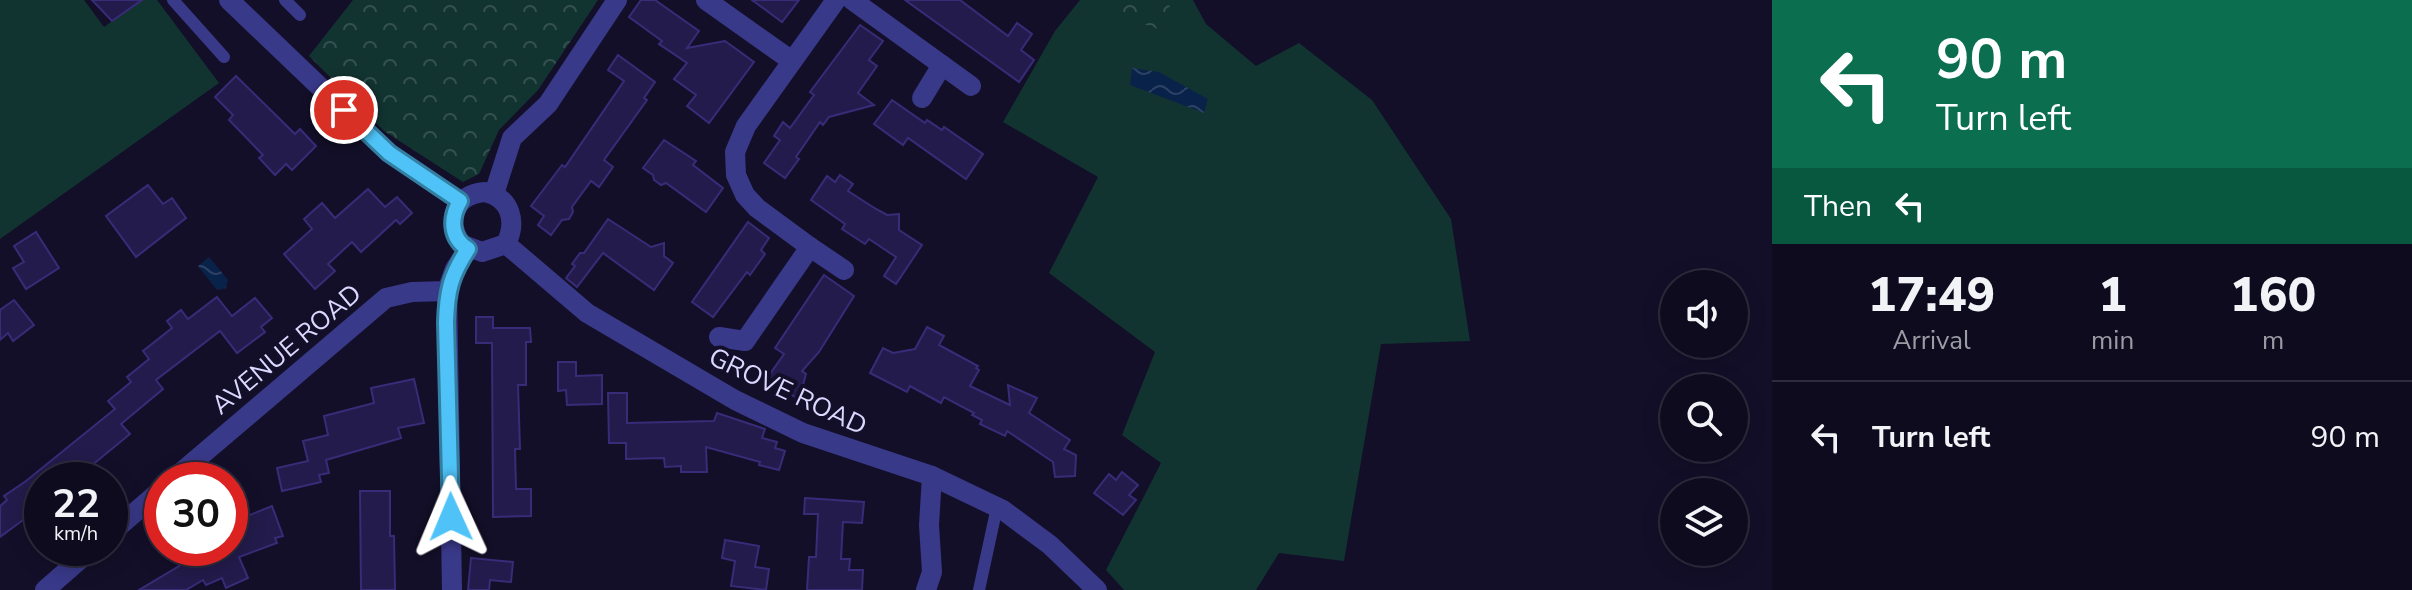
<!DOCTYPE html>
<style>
body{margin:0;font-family:"Nunito Sans",sans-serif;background:#1c192c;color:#f1f3f6;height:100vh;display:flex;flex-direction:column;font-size:30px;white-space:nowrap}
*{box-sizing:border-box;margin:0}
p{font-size:26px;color:#9b9ba4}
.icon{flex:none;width:44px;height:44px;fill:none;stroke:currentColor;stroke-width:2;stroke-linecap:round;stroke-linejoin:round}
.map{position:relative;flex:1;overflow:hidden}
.sheet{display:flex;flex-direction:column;background:#0e0b1f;width:640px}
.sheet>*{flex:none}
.top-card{background:#0b6e4f;color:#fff;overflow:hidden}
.controls{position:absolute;left:1660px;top:270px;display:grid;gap:16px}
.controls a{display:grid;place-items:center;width:88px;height:88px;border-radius:50%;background:#0e0b1f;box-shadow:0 4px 20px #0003,0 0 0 2px #2e2b3d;font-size:40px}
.speed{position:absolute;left:24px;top:462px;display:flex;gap:16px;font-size:40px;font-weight:700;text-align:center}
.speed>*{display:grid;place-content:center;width:104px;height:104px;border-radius:50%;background:#0e0b1f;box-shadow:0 4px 20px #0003,0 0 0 2px #2e2b3d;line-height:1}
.speed small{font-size:20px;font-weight:400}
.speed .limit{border:12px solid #d22;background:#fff;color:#111}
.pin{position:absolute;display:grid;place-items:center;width:68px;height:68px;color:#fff;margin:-34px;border:4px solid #fff;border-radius:50%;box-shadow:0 2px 8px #0007}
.me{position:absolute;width:88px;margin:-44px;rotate:359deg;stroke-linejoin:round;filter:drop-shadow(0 0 6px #0008)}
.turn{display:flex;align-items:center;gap:28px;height:168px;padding:0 32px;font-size:36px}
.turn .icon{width:104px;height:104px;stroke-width:2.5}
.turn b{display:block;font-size:56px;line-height:68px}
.then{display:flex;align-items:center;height:76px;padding:0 32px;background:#0003;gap:16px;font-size:30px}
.eta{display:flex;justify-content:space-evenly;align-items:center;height:136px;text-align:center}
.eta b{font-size:48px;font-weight:800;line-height:56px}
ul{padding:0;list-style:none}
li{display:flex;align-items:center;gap:24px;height:112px;padding:0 32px;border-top:2px solid #2e2b3d}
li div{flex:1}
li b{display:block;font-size:30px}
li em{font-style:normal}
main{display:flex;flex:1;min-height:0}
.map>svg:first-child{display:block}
.green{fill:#123431}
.park{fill:url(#park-crowns)}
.water{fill:url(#water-waves)}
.building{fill:#231b4b;stroke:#382c78;stroke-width:2}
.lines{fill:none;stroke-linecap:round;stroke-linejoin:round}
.lane{stroke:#39398a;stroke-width:12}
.street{stroke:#39398a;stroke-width:20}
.route-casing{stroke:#337fa1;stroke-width:20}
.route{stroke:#4fc3f7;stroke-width:14}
.labels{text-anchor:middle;stroke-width:8;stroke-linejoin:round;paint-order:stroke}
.street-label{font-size:26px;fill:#dbd8ff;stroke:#130f29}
</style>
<main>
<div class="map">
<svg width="1772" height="590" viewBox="0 0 1772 590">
<defs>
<pattern id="park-crowns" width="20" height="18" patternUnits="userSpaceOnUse" patternTransform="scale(2)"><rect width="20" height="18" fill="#123431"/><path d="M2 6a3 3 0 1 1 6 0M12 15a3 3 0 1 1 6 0" fill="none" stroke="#345150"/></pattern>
<pattern id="water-waves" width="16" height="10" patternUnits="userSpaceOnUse" patternTransform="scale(2)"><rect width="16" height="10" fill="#092249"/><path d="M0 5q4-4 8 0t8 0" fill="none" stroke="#2c4164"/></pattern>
</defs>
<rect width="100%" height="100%" fill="#130f29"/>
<g class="green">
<polygon points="0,0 84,0 104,27 142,0 157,0 219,83 0,239"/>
<polygon points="1080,0 1193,0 1206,24 1256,66 1299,43 1372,100 1451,219 1470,341 1381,344 1344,561 1279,553 1256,590 1124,590 1106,570 1161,463 1122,435 1155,352 1049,273 1098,177 1003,122 1055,31"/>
</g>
<g class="park">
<polygon points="353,0 598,0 538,90 499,130 479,174 463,182 384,131 309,56"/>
<polygon points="1105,0 1166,0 1182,28 1173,39 1152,26 1121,21"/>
</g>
<g class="water">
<polygon points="1132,68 1159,72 1208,99 1204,113 1130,85"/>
<polygon points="209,257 228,280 226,288 217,290 198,266"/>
</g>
<g class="building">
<polygon points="92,0 142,0 112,21"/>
<polygon points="641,0 655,0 699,31 687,48 725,41 754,62 709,123 687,106 696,95 674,79 687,63 659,44 662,41 629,17"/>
<polygon points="752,0 799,0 782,22"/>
<polygon points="905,0 960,0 1008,36 1017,23 1032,34 1021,50 1034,60 1019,82"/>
<polygon points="860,25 883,41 869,60 877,66 858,93 874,105 829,117 823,125 820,122 796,157 799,159 785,178 764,163 780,140 774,136 783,122 790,128 814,95 810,92"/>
<polygon points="618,55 655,82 644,98 647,100 604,160 613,167 599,187 591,181 572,207 573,212 569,219 562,220 551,235 538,225 544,216 531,206 562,165 565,167 624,81 608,70"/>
<polygon points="236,76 295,134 300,129 316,146 292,170 286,164 275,175 259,158 263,155 229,120 233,115 215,97"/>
<polygon points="892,100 925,123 927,120 942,130 944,127 983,154 966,179 908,138 903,145 874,124"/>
<polygon points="664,140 696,161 693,165 723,188 706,212 666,183 661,185 654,180 653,175 643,168"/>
<polygon points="840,175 853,184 848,191 876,209 887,215 899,214 899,230 922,245 896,284 884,276 896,257 869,239 865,244 842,229 845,224 811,200 827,176 835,182"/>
<polygon points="148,185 163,204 172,198 186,218 136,257 106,216"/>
<polygon points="368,189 385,207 397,197 412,213 400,224 396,220 361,252 352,242 328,264 335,271 315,289 284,254 312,229 304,219 322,203 335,218"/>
<polygon points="608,219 651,247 664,243 664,256 673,263 654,290 603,253 577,287 566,278 575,266 572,264 580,253 584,253"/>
<polygon points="748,222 769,238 761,250 765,254 750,275 747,272 713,317 692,302"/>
<polygon points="36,232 59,268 26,289 13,268 24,262 14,246"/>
<polygon points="824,275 854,296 819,352 802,371 806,374 799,400 788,392 785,395 765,381 784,354 775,348"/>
<polygon points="217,297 232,316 255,298 272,318 261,327 265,332 237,353 220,331 156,380 163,389 121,424 130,434 74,480 42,480 42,506 0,537 0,506 7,500 4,496 26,481 115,409 108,401 131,382 127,377 149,359 143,351 172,328 167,321 181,310 188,319"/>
<polygon points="14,300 34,325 13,341 8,333 0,340 0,310"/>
<polygon points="476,317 493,317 493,328 530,328 531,342 526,342 526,385 518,385 520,449 515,449 516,489 531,489 531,516 493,517 492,343 476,343"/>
<polygon points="927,327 944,336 939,345 978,366 976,368 979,370 970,386 1010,405 1008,385 1037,398 1029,413 1070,440 1064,449 1076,455 1075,476 1055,477 1053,462 1007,431 1005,436 980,424 982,420 972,415 974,413 944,397 941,403 910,386 907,392 870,373 883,348 893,353 915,349"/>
<polygon points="558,362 576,362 576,376 602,375 602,404 567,405 566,390 558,391"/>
<polygon points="414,379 424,423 398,428 401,438 326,460 329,473 319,475 321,482 282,491 277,468 308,461 303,441 328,435 324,416 374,403 371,388"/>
<polygon points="608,393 627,393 627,423 714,421 717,413 765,429 762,438 777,442 775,448 785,451 779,470 759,465 760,462 706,447 707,472 681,472 681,466 665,467 664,458 626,459 626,443 609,443"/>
<polygon points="1122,472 1138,485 1129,495 1136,500 1123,515 1094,493 1109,474 1116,480"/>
<polygon points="360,491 390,491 390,536 394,536 395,590 361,590"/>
<polygon points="805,498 864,502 862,523 843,522 841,559 850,559 849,570 863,570 862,590 807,590 809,557 816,557 818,514 804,514"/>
<polygon points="272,506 283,536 275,538 277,543 239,557 248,578 226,588 222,578 206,585 203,580 186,590 139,590 189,560 184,548 230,548 230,523"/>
<polygon points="725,540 759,546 755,567 769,569 766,590 731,586 735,561 722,558"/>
<polygon points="471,558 513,562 511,582 490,580 489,590 468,590"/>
</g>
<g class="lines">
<g class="lane">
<polyline points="173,0 224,57"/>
<polyline points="285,0 300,15"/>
<polyline points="979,590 997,507"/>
</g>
<g class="street">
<polyline points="229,0 389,153 460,201"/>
<polyline points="706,0 792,61"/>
<polyline points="852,0 971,86"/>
<polyline points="922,98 942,65"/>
<path d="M485,192C511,198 517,222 506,244L482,252L461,244C445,220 455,194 485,192Z"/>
<polyline points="494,194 512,138 548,104 617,0"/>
<polyline points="506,244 587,313 735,400 803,433 932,476 1003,510 1050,545 1097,590"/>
<polyline points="810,247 844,270"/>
<polyline points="719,337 745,341 810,247 757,208 745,195 736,175 735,152 746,126 836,0"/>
<polyline points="172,480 386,298 412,292 447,291"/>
<polyline points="110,534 162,489"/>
<polyline points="45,590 93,548"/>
<polyline points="452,590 447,291 455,269 468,249"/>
<polyline points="926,590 932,572 929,525 932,476"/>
</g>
</g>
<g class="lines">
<g class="route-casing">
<path id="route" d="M344,110L389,153L460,201C450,218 450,238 468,249C451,275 447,290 446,322L451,517"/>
</g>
<use href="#route" class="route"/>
</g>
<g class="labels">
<g class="street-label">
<text transform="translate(286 349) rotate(-40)" y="9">AVENUE ROAD</text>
<text transform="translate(788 391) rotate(25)" y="9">GROVE ROAD</text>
</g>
</g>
</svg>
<div class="controls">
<a><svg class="icon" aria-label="sound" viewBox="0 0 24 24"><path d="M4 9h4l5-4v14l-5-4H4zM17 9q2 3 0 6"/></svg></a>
<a><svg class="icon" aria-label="search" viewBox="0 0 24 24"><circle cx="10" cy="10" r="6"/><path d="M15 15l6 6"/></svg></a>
<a><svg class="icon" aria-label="layers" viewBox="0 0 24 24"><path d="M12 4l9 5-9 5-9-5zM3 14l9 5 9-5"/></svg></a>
</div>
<div class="speed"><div>22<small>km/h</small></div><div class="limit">30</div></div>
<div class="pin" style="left:344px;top:110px;background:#d93025"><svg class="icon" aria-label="arrive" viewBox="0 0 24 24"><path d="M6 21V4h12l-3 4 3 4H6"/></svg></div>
<svg class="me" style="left:451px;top:517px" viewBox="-20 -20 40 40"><path d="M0-17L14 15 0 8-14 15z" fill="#4fc3f7" stroke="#fff" stroke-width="4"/></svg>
</div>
<section class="sheet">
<div class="top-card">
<div class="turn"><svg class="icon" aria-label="left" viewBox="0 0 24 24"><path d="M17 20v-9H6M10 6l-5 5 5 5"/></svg><div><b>90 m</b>Turn left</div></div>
<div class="then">Then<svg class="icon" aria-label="left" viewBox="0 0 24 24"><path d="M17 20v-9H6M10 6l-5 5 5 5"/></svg></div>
</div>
<div class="eta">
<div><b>17:49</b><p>Arrival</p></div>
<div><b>1</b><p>min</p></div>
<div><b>160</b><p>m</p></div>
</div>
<ul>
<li><svg class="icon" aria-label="left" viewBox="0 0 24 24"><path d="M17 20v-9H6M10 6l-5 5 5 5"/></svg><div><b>Turn left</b></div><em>90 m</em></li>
</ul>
</section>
</main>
